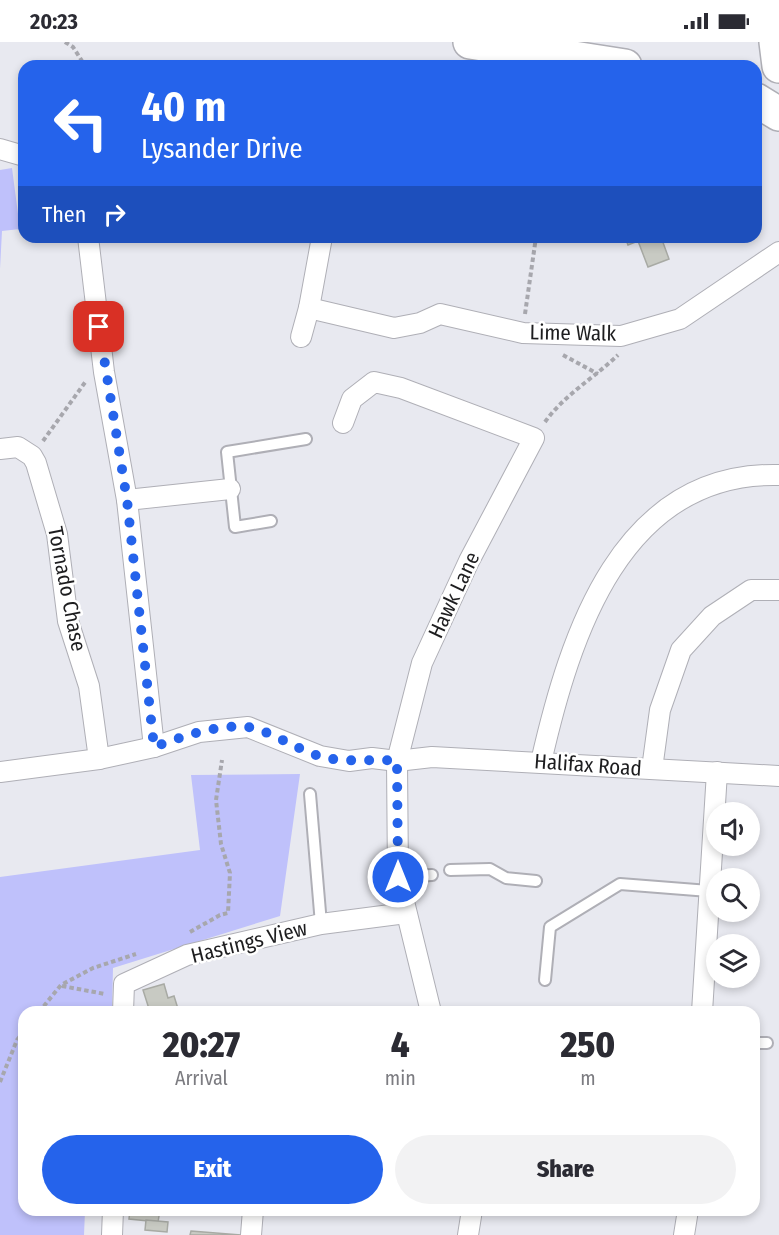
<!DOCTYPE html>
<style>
body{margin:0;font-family:"Fira Sans Condensed",sans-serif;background:#f2f2f3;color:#2b2b33;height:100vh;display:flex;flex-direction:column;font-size:22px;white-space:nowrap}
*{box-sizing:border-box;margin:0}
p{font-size:20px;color:#7c7c81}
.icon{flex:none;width:33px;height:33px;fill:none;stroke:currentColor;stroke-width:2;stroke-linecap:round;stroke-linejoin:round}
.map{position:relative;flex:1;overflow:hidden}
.side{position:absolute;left:18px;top:964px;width:742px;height:210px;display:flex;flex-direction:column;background:#fff;border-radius:18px;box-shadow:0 3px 9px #0003}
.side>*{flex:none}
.hud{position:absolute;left:18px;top:18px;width:744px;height:183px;border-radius:18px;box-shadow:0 3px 9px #0003;background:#2563eb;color:#fff;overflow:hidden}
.fabs{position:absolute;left:706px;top:760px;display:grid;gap:12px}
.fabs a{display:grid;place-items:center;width:54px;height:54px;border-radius:50%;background:#fff;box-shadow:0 3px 9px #0003;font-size:30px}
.pin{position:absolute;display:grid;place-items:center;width:51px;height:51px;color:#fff;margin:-26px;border-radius:12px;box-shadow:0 3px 9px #0006}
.me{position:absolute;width:66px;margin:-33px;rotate:0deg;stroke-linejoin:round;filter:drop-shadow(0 0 4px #0008)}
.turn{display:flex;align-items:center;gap:21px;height:126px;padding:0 24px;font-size:27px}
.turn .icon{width:78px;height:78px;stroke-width:2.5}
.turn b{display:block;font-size:42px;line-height:51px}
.then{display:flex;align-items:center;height:57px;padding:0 24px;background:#0003;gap:12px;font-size:22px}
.eta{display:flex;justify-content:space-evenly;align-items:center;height:102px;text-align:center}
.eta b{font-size:36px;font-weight:800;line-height:42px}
.cta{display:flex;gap:12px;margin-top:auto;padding:12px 24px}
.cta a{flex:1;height:69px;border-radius:36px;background:#2563eb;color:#fff;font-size:24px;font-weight:800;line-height:69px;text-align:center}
.cta a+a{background:#f2f2f3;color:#2b2b33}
.status{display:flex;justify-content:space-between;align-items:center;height:42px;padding:0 30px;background:#fff;direction:ltr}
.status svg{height:16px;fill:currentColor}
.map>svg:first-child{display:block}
.green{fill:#bfc1fb}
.building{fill:#c8cac3;stroke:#a8aaa4;stroke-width:1.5}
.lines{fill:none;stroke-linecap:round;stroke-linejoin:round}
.lane-casing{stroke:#afafb6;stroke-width:14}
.street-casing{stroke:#afafb6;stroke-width:22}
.highway-casing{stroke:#afafb6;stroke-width:36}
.path{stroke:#a7a7ad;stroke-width:4;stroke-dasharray:4.5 3;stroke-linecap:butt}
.lane{stroke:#fff;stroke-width:10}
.street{stroke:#fff;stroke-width:20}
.highway{stroke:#fff;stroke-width:33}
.route{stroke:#2563eb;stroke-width:10;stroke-dasharray:0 18}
.labels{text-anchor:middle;stroke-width:5;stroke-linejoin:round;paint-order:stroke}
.street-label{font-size:21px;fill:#1d1d1f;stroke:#fff}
</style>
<div class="status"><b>20:23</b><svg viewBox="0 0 49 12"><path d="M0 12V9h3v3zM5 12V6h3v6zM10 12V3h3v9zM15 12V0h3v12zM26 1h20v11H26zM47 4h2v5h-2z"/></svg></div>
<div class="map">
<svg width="779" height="1193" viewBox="0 0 779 1193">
<rect width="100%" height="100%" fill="#e8e9f0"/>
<g class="green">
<polygon points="12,126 20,187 2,189 0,227 0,128"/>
<polygon points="300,732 280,874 113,926 112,970 24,970 24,1168 85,1169 84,1193 0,1193 0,835 200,808 191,733"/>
</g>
<g class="building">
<polygon points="625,195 661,195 669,217 648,225 638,199 628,203"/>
<polygon points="164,942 168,956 174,954 179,970 150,970 143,948"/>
<polygon points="130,1168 160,1168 158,1180 129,1177"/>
<polygon points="146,1178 168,1180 167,1190 145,1188"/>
<polygon points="191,1189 241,1193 190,1193"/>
</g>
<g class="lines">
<g class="lane-casing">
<g id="lane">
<polyline points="271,479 235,485 227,410 306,397"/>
<polyline points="310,752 321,882"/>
<polyline points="450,828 490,827 506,836 536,839"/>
<polyline points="398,835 432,833"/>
<polyline points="545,938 550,885 620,842 709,849"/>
<polyline points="754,1001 767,1001"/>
</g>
</g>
<g class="street-casing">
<g id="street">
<polyline points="0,107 24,114"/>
<polyline points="88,195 104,330 127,458 154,705"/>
<polyline points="322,195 309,266 394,286 420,281 440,272 523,291 621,294 680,277 779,210"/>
<polyline points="301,295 309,266"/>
<polyline points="343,381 352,357 374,340 401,346 534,396 469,519 422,621 397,719 398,835 431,970"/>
<polyline points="0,407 18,405 32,414 36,421 57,492 68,579 89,644 99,717"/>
<polyline points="127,458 230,447"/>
<path d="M541,720C570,593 621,429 779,433"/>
<polyline points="652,727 660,668 681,608 712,574 751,548 779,548"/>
<polyline points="0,730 99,717 154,705 199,690 248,685 320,714 349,719 372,716 397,719 432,715 779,734"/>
<polyline points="123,970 124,942 187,913 321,882 406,871"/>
<polyline points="702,970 717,730"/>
<polyline points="112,1193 113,1168"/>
<polyline points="251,1193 253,1168"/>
<polyline points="468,1193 472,1168"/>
<polyline points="684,1193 688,1168"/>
</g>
</g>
<g class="highway-casing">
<g id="highway">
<polyline points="470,0 625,24"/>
<polyline points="776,0 779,24"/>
<polyline points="756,58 779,72"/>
</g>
</g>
<g class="path">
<polyline points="65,0 73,5 82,19 82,24"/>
<polyline points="525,272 536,195"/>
<polyline points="563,313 598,332"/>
<path d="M545,380C564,353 594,336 618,313"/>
<polyline points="43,399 86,339"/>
<polyline points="190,890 220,873 228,871 230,831 221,802 216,758 222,718"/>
<polyline points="62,944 105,952"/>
<polyline points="39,970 61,943 93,926 136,912"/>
<polyline points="0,1040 17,998 24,989"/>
</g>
<use href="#lane" class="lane"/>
<use href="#street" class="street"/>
<use href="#highway" class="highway"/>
</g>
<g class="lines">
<path class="route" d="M99,285L127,458L154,705C182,695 216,682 247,685C267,687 298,708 319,714C345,722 371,716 397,719L398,835"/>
</g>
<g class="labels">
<g class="street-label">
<text transform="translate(573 291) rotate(1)" y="7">Lime Walk</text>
<text transform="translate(67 547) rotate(79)" y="7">Tornado Chase</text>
<text transform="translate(454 553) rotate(-65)" y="7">Hawk Lane</text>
<text transform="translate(588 723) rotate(4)" y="7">Halifax Road</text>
<text transform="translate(249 900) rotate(-14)" y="7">Hastings View</text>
</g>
</g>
</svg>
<div class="fabs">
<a><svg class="icon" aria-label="sound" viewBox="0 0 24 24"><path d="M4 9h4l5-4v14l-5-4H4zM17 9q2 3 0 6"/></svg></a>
<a><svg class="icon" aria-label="search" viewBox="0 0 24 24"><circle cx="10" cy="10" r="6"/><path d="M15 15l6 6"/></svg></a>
<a><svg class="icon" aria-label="layers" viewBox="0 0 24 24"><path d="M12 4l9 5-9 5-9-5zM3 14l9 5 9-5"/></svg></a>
</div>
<div class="pin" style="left:99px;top:285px;background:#d93025"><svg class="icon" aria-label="arrive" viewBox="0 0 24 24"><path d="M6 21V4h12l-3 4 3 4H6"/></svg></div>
<svg class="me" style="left:398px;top:835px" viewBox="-20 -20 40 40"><circle r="17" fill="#2563eb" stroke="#fff" stroke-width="3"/><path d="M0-11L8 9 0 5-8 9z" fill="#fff"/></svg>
<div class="hud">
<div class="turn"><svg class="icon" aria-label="left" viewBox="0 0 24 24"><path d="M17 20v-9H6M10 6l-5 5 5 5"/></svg><div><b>40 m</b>Lysander Drive</div></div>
<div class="then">Then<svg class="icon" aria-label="right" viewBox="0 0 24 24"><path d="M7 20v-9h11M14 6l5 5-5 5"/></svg></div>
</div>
<section class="side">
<div class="eta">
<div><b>20:27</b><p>Arrival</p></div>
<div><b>4</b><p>min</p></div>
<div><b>250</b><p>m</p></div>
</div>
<div class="cta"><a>Exit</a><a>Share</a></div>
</section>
</div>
